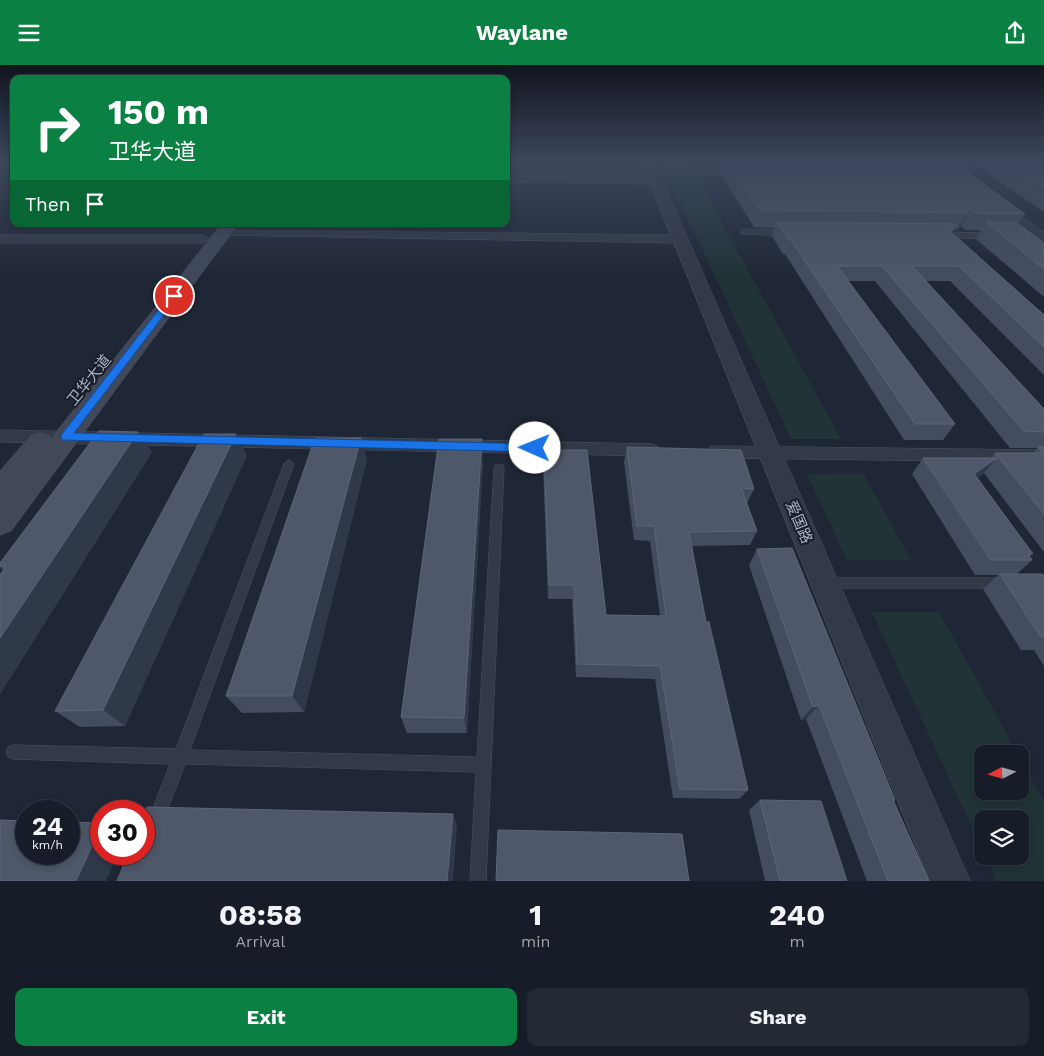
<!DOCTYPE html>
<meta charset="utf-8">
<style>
body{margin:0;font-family:"Work Sans","Noto Sans SC",sans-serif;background:#242a34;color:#f1f3f6;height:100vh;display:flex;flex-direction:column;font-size:19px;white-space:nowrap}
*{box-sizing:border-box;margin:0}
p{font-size:16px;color:#9ea2a8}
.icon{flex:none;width:28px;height:28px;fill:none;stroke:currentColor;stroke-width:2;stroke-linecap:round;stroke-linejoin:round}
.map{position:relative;height:816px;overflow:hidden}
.panel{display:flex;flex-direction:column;background:#171d28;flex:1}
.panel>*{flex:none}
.guide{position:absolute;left:10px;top:10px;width:500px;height:152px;border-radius:10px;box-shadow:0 2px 8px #0003,0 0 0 1px #363b45;background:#0b8043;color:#fff;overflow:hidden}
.needle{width:32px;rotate:264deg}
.fabs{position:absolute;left:974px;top:680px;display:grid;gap:10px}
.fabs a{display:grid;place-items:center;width:55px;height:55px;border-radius:10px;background:#171d28;box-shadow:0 2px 8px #0003,0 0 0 1px #363b45;font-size:25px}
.speed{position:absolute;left:15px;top:735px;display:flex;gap:10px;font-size:25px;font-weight:700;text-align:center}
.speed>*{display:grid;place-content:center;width:65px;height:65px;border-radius:50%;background:#171d28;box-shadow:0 2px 8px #0003,0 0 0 1px #363b45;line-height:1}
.speed small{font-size:12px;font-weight:400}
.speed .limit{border:8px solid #d22;background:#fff;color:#111}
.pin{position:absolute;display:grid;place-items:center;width:42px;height:42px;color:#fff;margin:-21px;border:2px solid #fff;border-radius:50%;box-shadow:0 1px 5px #0007}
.me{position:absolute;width:55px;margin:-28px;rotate:271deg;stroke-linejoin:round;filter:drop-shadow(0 0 4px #0008)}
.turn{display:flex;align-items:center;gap:18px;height:105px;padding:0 15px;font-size:22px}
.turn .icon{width:65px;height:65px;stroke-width:2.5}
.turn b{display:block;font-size:35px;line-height:42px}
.then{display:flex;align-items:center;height:48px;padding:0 15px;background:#0003;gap:10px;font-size:19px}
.eta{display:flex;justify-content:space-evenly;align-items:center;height:85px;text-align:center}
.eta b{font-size:30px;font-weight:700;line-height:35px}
.action{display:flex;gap:10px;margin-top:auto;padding:10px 15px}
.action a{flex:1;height:58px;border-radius:10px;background:#0b8043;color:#fff;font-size:20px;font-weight:700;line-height:58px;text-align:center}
.action a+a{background:#242a34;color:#f1f3f6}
header{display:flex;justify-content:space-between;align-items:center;height:65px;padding:0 15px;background:#0b8043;color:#fff;font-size:22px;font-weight:700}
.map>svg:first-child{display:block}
.green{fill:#213337}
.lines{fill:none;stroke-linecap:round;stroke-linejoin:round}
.service-casing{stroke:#4d5462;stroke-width:1}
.minor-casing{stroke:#4d5462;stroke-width:1}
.tertiary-casing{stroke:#4d5462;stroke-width:1}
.secondary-casing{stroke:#4d5462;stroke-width:1}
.service{fill:#323947;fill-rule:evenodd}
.minor{fill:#323947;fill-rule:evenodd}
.tertiary{fill:#323947;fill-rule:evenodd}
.secondary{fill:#40485a;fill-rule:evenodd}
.wall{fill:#434d5f}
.shaded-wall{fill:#30394a}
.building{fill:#4e586a;stroke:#5d6678}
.route{fill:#1a73e8;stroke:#114b97}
.labels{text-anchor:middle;stroke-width:4;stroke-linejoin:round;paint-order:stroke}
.street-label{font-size:15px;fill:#acb4c4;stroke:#181f2b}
</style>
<header><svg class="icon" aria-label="menu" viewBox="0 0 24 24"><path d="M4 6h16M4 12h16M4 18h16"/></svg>Waylane<svg class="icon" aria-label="share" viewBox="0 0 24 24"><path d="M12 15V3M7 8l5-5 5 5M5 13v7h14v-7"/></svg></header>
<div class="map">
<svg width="1044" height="816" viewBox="0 0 1044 816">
<rect width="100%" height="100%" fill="#1f2736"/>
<g class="green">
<polygon points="662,98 689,98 841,374 791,374"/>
<polygon points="863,408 911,495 847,495 807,409"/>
<polygon points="872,547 939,547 1018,689 982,689 982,726 1020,726 1020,693 1044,736 1044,816 997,816 986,791 1020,791 1020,754 982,754 982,784"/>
</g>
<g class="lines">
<g class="service-casing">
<g id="service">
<polygon points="289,395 294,399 190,685 477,692 494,403 495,400 503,400 504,403 486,816 470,816 476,707 185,699 162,759 157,762 152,759 149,754 170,699 13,694 8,692 6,687 8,682 13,680 176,684 284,399"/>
<polygon points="826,513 1004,513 1008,514 1010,518 1008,522 1004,523 826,523 822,522 820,518 822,514"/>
</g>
</g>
<g class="minor-casing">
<g id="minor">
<polygon points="506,111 656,113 661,116 656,119 506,117"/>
<polygon points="746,164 798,165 804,168 798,171 742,169 740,167 742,165"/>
<polygon points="223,165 681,170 687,174 681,178 219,170 217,168"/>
<polygon points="930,167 1003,168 1009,171 1003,174 926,172 924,170 926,168"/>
<polygon points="0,170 203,170 209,174 203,178 0,178"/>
<polygon points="0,365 651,379 657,381 660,385 657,389 651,391 0,377"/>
<polygon points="716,381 1044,385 1044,397 716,393 710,392 707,387 710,382"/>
</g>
</g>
<g class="tertiary-casing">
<g id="tertiary">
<polygon points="642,97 654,97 970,816 930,816"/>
<polygon points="995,134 1000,135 1044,167 1044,178 1039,177 990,141 988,138 990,135"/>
</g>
</g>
<g class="secondary-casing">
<polygon id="secondary" points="222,159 238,159 11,466 0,470 0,406 31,370 40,367 49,370 51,373"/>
</g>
<use href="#service" class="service"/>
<use href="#minor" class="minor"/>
<use href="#tertiary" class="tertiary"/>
<use href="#secondary" class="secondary"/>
</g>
<g class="wall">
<polygon points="713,97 953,97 1025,149 1018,159 1044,178 1044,232 976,174 981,165 966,165 961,161 957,165 954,165 952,168 1044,250 1044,310 950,216 926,216 1044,344 1044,487 984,408 978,413 1033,489 1030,491 1032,495 1017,509 1044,511 1044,601 1034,585 1021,585 983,524 998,510 975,510 912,409 923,393 991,393 995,388 1033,388 1037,383 1010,383 875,216 848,216 955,359 943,375 904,375 785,189 783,189 772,171 774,163 754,162"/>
<polygon points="971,97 1044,97 1044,147"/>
<polygon points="627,382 754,424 747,438 757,466 750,480 692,481 706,557 748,725 739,734 673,733 655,614 576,612 572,534 548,534 543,400 544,385 606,550 660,551 650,476 634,475 624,397"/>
<polygon points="152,387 0,629 0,510 3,505 0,502 0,498"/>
<polygon points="247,390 125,661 80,662 55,646"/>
<polygon points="367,394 304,647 242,648 226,631"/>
<polygon points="483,395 467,668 407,668 401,652"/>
<polygon points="757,484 895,735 894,736 929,816 867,816 806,654 801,655 749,500"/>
<polygon points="760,735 847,816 765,816 749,745"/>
</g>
<g class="shaded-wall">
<polygon points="970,144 961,161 957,165 967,148"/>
<polygon points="957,159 949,174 951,167"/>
<polygon points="138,367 152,387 0,629 0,573"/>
<polygon points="236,369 247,390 125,661 103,645"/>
<polygon points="361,373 367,394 304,647 292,631"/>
<polygon points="482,374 483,395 467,668 464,653"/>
<polygon points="997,393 983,409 961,425 974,409"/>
<polygon points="819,640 806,654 801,655 813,642"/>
<polygon points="453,749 457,761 453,816 447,816"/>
<polygon points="101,761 101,789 118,789 106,816 76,816"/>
</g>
<g class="building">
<polygon points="726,97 953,97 1025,149 975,148 970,144 967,148 759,145"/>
<polygon points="1003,97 1035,97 1044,103 1044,124"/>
<polygon points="776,157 957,159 951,167 1044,250 1044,282 959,201 912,201 1044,344 1044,367 1024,366 882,201 837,201 955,359 915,359 790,174 788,174"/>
<polygon points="986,157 1017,158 1044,178 1044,204"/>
<polygon points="99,366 138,367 0,573 0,510 6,501 0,501 0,498"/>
<polygon points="204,369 236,369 103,645 55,646"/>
<polygon points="315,373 361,373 292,631 226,631"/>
<polygon points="439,374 482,374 464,653 401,652"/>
<polygon points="627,382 741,385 754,424 741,423 757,466 689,467 706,557 709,557 748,725 680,724 660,601 577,599 574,520 549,520 544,385 587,385 606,550 666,551 654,461 637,461"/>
<polygon points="1038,382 1044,382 1044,449 995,388 1043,388"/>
<polygon points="923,393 997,393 974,409 1033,489 1028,489 1032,495 991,495"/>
<polygon points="792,483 895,735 893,735 929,816 888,816 819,640 813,642 757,484"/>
<polygon points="1000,509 1042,509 1044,511 1044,571 1040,571"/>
<polygon points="760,735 821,736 847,816 780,816"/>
<polygon points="147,742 453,749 447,816 117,816 128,789 144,789 144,750"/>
<polygon points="0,755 26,756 26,789 69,789 69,757 101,758 101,761 76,816 0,816"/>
<polygon points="498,765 682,769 689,816 496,816"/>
</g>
<linearGradient id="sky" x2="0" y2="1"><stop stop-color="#11151e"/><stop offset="0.46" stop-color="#3c475d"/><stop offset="1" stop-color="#3c475d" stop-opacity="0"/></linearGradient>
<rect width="1044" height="211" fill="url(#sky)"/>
<polygon class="route" points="174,228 178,231 177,233 74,368 535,379 541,383 535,387 62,375 61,372 62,369 171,229"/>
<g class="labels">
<g class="street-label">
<text transform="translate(89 315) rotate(-51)" y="5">卫华大道</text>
<text transform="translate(799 457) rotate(67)" y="5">爱国路</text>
</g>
</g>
</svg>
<div class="fabs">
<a><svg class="needle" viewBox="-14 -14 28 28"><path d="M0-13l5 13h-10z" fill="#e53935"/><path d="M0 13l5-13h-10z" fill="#9ea2a8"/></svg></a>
<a><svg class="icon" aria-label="layers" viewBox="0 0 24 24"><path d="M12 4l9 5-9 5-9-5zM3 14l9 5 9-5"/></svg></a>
</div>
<div class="speed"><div>24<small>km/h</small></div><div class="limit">30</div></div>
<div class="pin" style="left:174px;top:231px;background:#d93025"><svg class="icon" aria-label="arrive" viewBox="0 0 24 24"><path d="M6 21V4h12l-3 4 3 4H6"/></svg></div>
<svg class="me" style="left:535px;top:383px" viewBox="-20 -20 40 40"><circle r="19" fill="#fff"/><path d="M0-13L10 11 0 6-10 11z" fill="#1a73e8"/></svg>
<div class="guide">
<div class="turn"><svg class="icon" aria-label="right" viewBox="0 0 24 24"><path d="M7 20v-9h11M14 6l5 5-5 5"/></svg><div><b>150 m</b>卫华大道</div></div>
<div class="then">Then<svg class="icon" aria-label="arrive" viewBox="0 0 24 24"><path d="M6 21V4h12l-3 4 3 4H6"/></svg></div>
</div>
</div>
<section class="panel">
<div class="eta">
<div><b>08:58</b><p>Arrival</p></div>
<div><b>1</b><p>min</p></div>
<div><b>240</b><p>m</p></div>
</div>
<div class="action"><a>Exit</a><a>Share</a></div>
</section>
